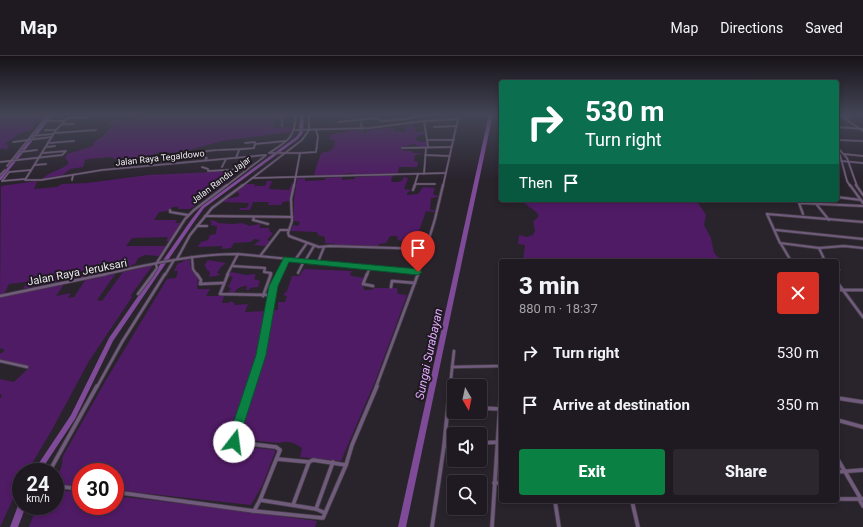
<!DOCTYPE html>
<meta charset="utf-8">
<style>
body{margin:0;font-family:Roboto,sans-serif;background:#2c272e;color:#f1f3f6;height:100vh;display:flex;flex-direction:column;font-size:15px;white-space:nowrap}
*{box-sizing:border-box;margin:0}
p{font-size:13px;color:#a1a1a5}
.icon{flex:none;width:22px;height:22px;fill:none;stroke:currentColor;stroke-width:2;stroke-linecap:round;stroke-linejoin:round}
.map{position:relative;flex:1;overflow:hidden}
.panel{position:absolute;left:499px;top:203px;width:340px;height:244px;display:flex;flex-direction:column;background:#1f1a21;border-radius:4px;box-shadow:0 2px 6px #0003,0 0 0 1px #3c383f}
.panel>*{flex:none}
.top-card{position:absolute;left:499px;top:24px;width:340px;height:122px;border-radius:4px;box-shadow:0 2px 6px #0003,0 0 0 1px #3c383f;background:#0b6e4f;color:#fff;overflow:hidden}
.needle{width:26px;rotate:171deg}
.buttons{position:absolute;left:447px;top:323px;display:grid;gap:8px}
.buttons a{display:grid;place-items:center;width:40px;height:40px;border-radius:4px;background:#1f1a21;box-shadow:0 2px 6px #0003,0 0 0 1px #3c383f;font-size:20px}
.speed{position:absolute;left:12px;top:407px;display:flex;gap:8px;font-size:20px;font-weight:700;text-align:center}
.speed>*{display:grid;place-content:center;width:52px;height:52px;border-radius:50%;background:#1f1a21;box-shadow:0 2px 6px #0003,0 0 0 1px #3c383f;line-height:1}
.speed small{font-size:10px;font-weight:400}
.speed .limit{border:6px solid #d22;background:#fff;color:#111}
.pin{position:absolute;display:grid;place-items:center;width:34px;height:34px;color:#fff;margin:-41px -17px;border-radius:50% 50% 50% 0;rotate:-45deg;box-shadow:0 0 4px #0007}
.pin .icon{rotate:45deg}
.me{position:absolute;width:44px;margin:-22px;rotate:15deg;stroke-linejoin:round;filter:drop-shadow(0 0 3px #0008)}
.turn{display:flex;align-items:center;gap:14px;height:84px;padding:0 20px;font-size:18px}
.turn .icon{width:52px;height:52px;stroke-width:2.5}
.turn b{display:block;font-size:28px;line-height:34px}
.then{display:flex;align-items:center;height:38px;padding:0 20px;background:#0003;gap:8px;font-size:15px}
.round{display:grid;place-items:center;flex:none;width:42px;height:42px;border-radius:4px;background:#2c272e}
.head{display:flex;align-items:center;justify-content:space-between;height:68px;padding:0 20px}
h1{font-size:24px;font-weight:800;line-height:30px}
.button{display:flex;gap:8px;margin-top:auto;padding:8px 20px}
.button a{flex:1;height:46px;border-radius:4px;background:#0b8043;color:#fff;font-size:16px;font-weight:800;line-height:46px;text-align:center}
.button a+a{background:#2c272e;color:#f1f3f6}
ul{padding:0;list-style:none}
li{display:flex;align-items:center;gap:12px;height:52px;padding:0 20px}
li div{flex:1}
li b{display:block;font-size:15px}
li em{font-style:normal}
header{display:flex;align-items:center;gap:24px;box-sizing:border-box;height:56px;padding:0 20px;background:#1f1a21;border-bottom:1px solid #3c383f}
header strong{font-size:19px}
nav{display:flex;gap:22px;margin-inline-start:auto;font-size:14px}
.map>svg:first-child{display:block}
.green{fill:#501b65}
.lines{fill:none;stroke-linecap:round;stroke-linejoin:round}
.river{fill:#7f4b98;fill-rule:evenodd}
.minor-far3-casing{stroke:#453f47;stroke-width:2.5}
.minor-far2-casing{stroke:#453f47;stroke-width:3.5}
.minor-far1-casing{stroke:#453f47;stroke-width:4}
.minor-casing{stroke:#453f47;stroke-width:5}
.minor-far3{stroke:#715b7c;stroke-width:1.5}
.minor-far2{stroke:#715b7c;stroke-width:2}
.minor-far1{stroke:#715b7c;stroke-width:2.5}
.minor{stroke:#715b7c;stroke-width:3.5}
.route{fill:#0b8043;stroke:#07532c}
.labels{text-anchor:middle;stroke-width:4;stroke-linejoin:round;paint-order:stroke}
.far-street-label{font-size:9px;fill:#eeeaf0;stroke:#1f1a22}
.street-label{font-size:11px;fill:#eeeaf0;stroke:#1f1a22}
.water-label{font-size:12px;font-style:italic;fill:#e2abfe;stroke:#1f1a22}
</style>
<header>
<strong>Map</strong>
<nav><a>Map</a><a>Directions</a><a>Saved</a></nav>
</header>
<div class="map">
<svg width="863" height="471" viewBox="0 0 863 471">
<rect width="100%" height="100%" fill="#29232c"/>
<g class="green">
<polygon points="0,58 48,58 43,64 36,66 32,74 17,78 18,79 5,88 9,89 9,90 6,94 4,92 0,93"/>
<path d="M143,58H277L276,60H281V64L269,66L274,67L273,72L292,71L291,76L222,85L178,97L159,96L147,101L129,105H119L111,101L88,103L85,104L83,111L70,113L63,119L42,123C48,116 60,115 68,108V105L65,102L67,98L93,90L94,86L102,81L110,72L115,71L110,69V66C123,61 132,66 144,61Z"/>
<path d="M407,69H413L416,76H424V79L417,80L416,84L421,86H426L427,91H418L415,88L402,91L403,95H412L413,97H424L415,99L414,105L418,106L417,111H399L398,117L355,119L353,117L343,118L342,120H316L314,118L321,97L330,95L334,91L335,85L330,83L331,78C343,77 352,73 364,74V78L371,73L394,72L395,75L406,76Z"/>
<path d="M233,115L230,120L234,121L190,153H178V151C174,150 170,152 167,155L159,156L154,164H177L175,167H181L170,185H166L168,181L132,182L126,190H166L159,200L145,199L138,202L135,208L123,213L23,233L27,226L9,228L4,238L0,239L1,130L37,125L34,133L57,131L62,128L87,127L148,119Z"/>
<path d="M394,119L391,123L392,126H399L403,124V121L408,122L404,133L411,134L407,137V139L418,138L423,131L435,132L433,137L434,139L439,140L438,141L431,142L430,154H435L434,156L426,155L419,175L421,178L425,179L426,188H422V184C415,183 410,181 404,181L402,185L398,184L397,180H390L386,187L379,188L378,191L335,190V188L325,187V181L318,179L317,176L291,175L293,169L298,170L300,166L294,165V143L297,123L305,122V125L325,124V122L342,121V124L355,123V121Z"/>
<polygon points="267,125 272,125 269,133 289,134 292,127 293,127 290,145 283,146 281,149 268,149 269,146 253,146 250,154 239,154 240,152 247,152 249,147 223,146 227,143 239,140 239,137 235,136 246,128 255,128 254,130 265,130"/>
<path d="M523,144H696L706,159L704,169L711,182L714,197L722,205H523L525,189L518,188L519,179L527,181L533,179L535,175L533,166L539,160C535,152 525,151 523,144Z"/>
<polygon points="211,164 218,166 217,167 232,168 243,167 244,168 248,169 248,170 261,168 259,172 269,172 270,176 273,177 267,184 270,185 266,190 254,189 260,184 254,183 251,186 234,187 231,192 222,193 222,190 199,191 198,190 201,186 208,184 210,179 216,178 217,170 210,169 212,166 210,166"/>
<polygon points="185,204 190,204 190,209 198,223 197,233 210,233 206,240 224,240 222,247 229,247 230,245 234,247 235,249 248,248 245,256 267,255 259,292 229,387 237,390 276,394 262,430 251,449 115,434 115,416 81,416 81,430 55,428 62,409 63,400 106,324 167,223 176,222 178,215 174,215 178,207 181,207"/>
<polygon points="208,204 226,207 221,211 217,217 221,219 209,221 210,216 206,213 206,210 204,210"/>
<polygon points="153,209 131,239 132,241 89,305 53,372 27,416 21,416 21,426 0,471 0,343 2,339 0,338 0,323 14,326 30,311 0,303 0,298 5,294 0,292 0,241 64,228 56,240 71,237 68,242 74,241 86,223 116,217 97,244 102,245 123,216"/>
<path d="M304,213L352,215L350,218L351,220L365,222L363,227L364,234H372L374,232H397L398,238L407,239L376,323L341,405L300,401L302,392C295,387 288,384 279,387L237,383L251,331L262,299L270,254H278V246H285L287,240L283,239L287,235L292,220H299Z"/>
<path d="M231,216L246,219L256,218L254,223L260,225L258,230H263L250,232L249,234H246L247,230C241,230 236,232 234,238L228,237L231,232L228,231L233,221L228,220Z"/>
<polygon points="55,434 81,436 81,450 115,450 115,440 214,451 317,465 315,471 29,471 37,450 55,450"/>
</g>
<g class="lines">
<g class="river">
<polygon points="50,58 54,58 1,124 0,124 0,121"/>
<polygon points="300,58 304,58 303,77 298,83 204,152 194,166 113,285 75,363 40,416 33,416 71,359 109,282 191,164 202,150 296,81 299,77"/>
<polygon points="489,58 493,58 406,471 398,471"/>
<polygon points="19,447 21,447 21,450 26,450 18,471 10,471"/>
</g>
<g class="minor-far3-casing">
<g id="minor-far3">
<polyline points="69,58 68,62 56,74 25,124 41,124 102,114 266,99"/>
<polyline points="282,58 282,70"/>
<polyline points="838,58 863,75"/>
<polyline points="432,59 453,58"/>
<polyline points="842,60 853,61"/>
<polyline points="68,62 86,62"/>
<polyline points="49,65 64,65"/>
<polyline points="424,65 428,91"/>
<polyline points="338,66 377,62 380,65 406,63 430,58"/>
<polyline points="361,67 362,73"/>
<polyline points="62,68 74,68"/>
<polyline points="434,71 457,70"/>
<polyline points="837,71 863,73"/>
<polyline points="45,74 56,74"/>
<polyline points="295,74 370,72 424,65 458,63"/>
<polyline points="54,77 96,74"/>
<polyline points="32,80 53,78"/>
<polyline points="427,84 454,84"/>
<polyline points="837,84 863,85"/>
<polyline points="13,86 51,81"/>
<polyline points="49,87 74,85"/>
<polyline points="245,87 255,86 255,88"/>
<polyline points="47,91 55,90"/>
<polyline points="837,91 847,102 857,130"/>
<polyline points="402,92 451,91"/>
<polyline points="20,96 37,94"/>
<polyline points="191,96 190,100 195,101"/>
<polyline points="837,96 840,99 847,125 850,130"/>
<path d="M269,97C288,85 295,82 296,58"/>
<polyline points="270,97 300,97 294,130"/>
<polyline points="300,97 316,96 318,81 316,74"/>
<polyline points="844,98 863,100"/>
<polyline points="425,99 449,100"/>
<polyline points="195,101 205,98"/>
<polyline points="236,102 239,94"/>
<path d="M205,104L207,102L205,101V96L207,95C223,93 238,94 254,92L255,88L286,85"/>
<polyline points="841,105 863,107"/>
<polyline points="0,106 62,99 66,95 43,97"/>
<polyline points="35,109 46,108"/>
<polyline points="7,110 49,58"/>
<polyline points="202,111 208,113 208,115 246,113"/>
<polyline points="222,111 226,103"/>
<polyline points="418,118 415,128 435,128"/>
<polyline points="424,118 426,92"/>
<polyline points="0,119 5,114"/>
<polyline points="252,122 446,117"/>
<polyline points="72,124 73,119"/>
<polyline points="2,125 9,116 31,114"/>
<polyline points="2,125 25,123"/>
<polyline points="226,130 265,100"/>
<polyline points="242,130 302,84 309,74 309,58"/>
<polyline points="414,130 415,128"/>
<polyline points="443,130 459,58"/>
</g>
</g>
<g class="minor-far2-casing">
<g id="minor-far2">
<polyline points="294,129 291,143 292,165 288,177 289,180 319,191 330,190 426,193"/>
<polyline points="850,129 863,147"/>
<polyline points="856,129 863,139"/>
<polyline points="413,134 415,129"/>
<polyline points="837,141 861,144"/>
<polyline points="817,149 829,164"/>
<polyline points="170,154 170,156 188,159"/>
<polyline points="767,158 780,187 819,192 844,190 863,192"/>
<polyline points="767,158 863,166"/>
<polyline points="803,158 799,147 863,150"/>
<polyline points="205,160 292,161"/>
<polyline points="254,161 253,164 268,168"/>
<polyline points="197,170 207,170"/>
<polyline points="776,174 863,183"/>
<polyline points="781,188 791,205"/>
<polyline points="403,192 405,185 412,184"/>
<polyline points="819,192 825,205"/>
<polyline points="260,200 280,174 288,174"/>
<polyline points="192,201 193,213 197,219"/>
<polyline points="177,203 190,179 212,152 243,129"/>
<polyline points="413,203 417,192"/>
<polyline points="295,204 307,187"/>
<polyline points="305,205 314,190"/>
<polyline points="318,206 324,191"/>
<polyline points="232,210 265,212 264,216 271,217 270,219"/>
<polyline points="837,213 839,214"/>
<polyline points="298,217 304,205"/>
<path d="M101,219C147,209 191,198 238,198L418,216"/>
<polyline points="152,219 157,212 156,208 185,163 194,154 227,129"/>
<polyline points="165,219 174,204"/>
<polyline points="227,219 238,198"/>
<polyline points="279,219 287,203"/>
<polyline points="367,219 370,211"/>
<polyline points="418,219 435,163 443,129"/>
</g>
</g>
<g class="minor-far1-casing">
<g id="minor-far1">
<polyline points="197,218 201,224 200,228 223,227"/>
<polyline points="228,218 220,238 272,239"/>
<polyline points="367,218 363,228 373,230"/>
<polyline points="837,226 863,261"/>
<polyline points="391,231 392,225 415,227"/>
<polyline points="837,234 863,234"/>
<polyline points="138,238 153,218"/>
<polyline points="0,240 106,218"/>
<polyline points="263,240 271,218"/>
<polyline points="0,305 27,311"/>
<polyline points="452,311 501,310"/>
<polyline points="97,331 122,286 165,218"/>
<polyline points="251,331 261,299 273,230 279,218"/>
<polyline points="376,331 418,218"/>
<polyline points="450,331 454,295"/>
</g>
</g>
<g class="minor-casing">
<g id="minor">
<polyline points="837,342 863,346"/>
<polyline points="448,351 454,352"/>
<polyline points="480,352 500,353"/>
<polyline points="837,364 863,371"/>
<polyline points="480,387 501,386"/>
<polyline points="444,390 454,389"/>
<polyline points="837,402 861,443"/>
<polyline points="277,403 309,406"/>
<polyline points="49,416 97,330"/>
<polyline points="837,416 863,414"/>
<polyline points="494,427 501,427"/>
<polyline points="55,430 81,433"/>
<polyline points="115,436 254,455 260,444 280,394 276,391 234,386 251,330"/>
<polyline points="837,443 863,443"/>
<polyline points="859,443 863,450"/>
<polyline points="260,444 316,453 333,406"/>
<polyline points="555,445 559,471"/>
<polyline points="632,445 638,471"/>
<polyline points="293,449 309,406 313,404 346,409"/>
<polyline points="316,453 325,457"/>
<polyline points="254,455 323,462 346,409 352,389 377,330"/>
<polyline points="432,471 444,390 450,330"/>
<polyline points="492,471 501,333"/>
</g>
</g>
<use href="#minor-far3" class="minor-far3"/>
<use href="#minor-far2" class="minor-far2"/>
<use href="#minor-far1" class="minor-far1"/>
<use href="#minor" class="minor"/>
</g>
<linearGradient id="sky" x2="0" y2="1"><stop stop-color="#171318"/><stop offset="0.47" stop-color="#434556"/><stop offset="1" stop-color="#434556" stop-opacity="0"/></linearGradient>
<rect width="863" height="124" fill="url(#sky)"/>
<polygon class="route" points="284,201 418,213 422,216 418,219 289,206 278,230 266,299 240,380 238,390 234,391 230,390 228,386 229,380 256,299 269,230"/>
<g class="labels">
<g class="far-street-label">
<text transform="translate(160 102) rotate(-6)" y="3">Jalan Raya Tegaldowo</text>
<text transform="translate(221 124) rotate(-37)" y="3">Jalan Randu Jajar</text>
</g>
<g class="street-label">
<text transform="translate(77 216) rotate(-11)" y="4">Jalan Raya Jeruksari</text>
</g>
<g class="water-label">
<text transform="translate(429 298) rotate(-78)" y="4">Sungai Surabayan</text>
</g>
</g>
</svg>
<div class="buttons">
<a><svg class="needle" viewBox="-14 -14 28 28"><path d="M0-13l5 13h-10z" fill="#e53935"/><path d="M0 13l5-13h-10z" fill="#a1a1a5"/></svg></a>
<a><svg class="icon" aria-label="sound" viewBox="0 0 24 24"><path d="M4 9h4l5-4v14l-5-4H4zM17 9q2 3 0 6"/></svg></a>
<a><svg class="icon" aria-label="search" viewBox="0 0 24 24"><circle cx="10" cy="10" r="6"/><path d="M15 15l6 6"/></svg></a>
</div>
<div class="speed"><div>24<small>km/h</small></div><div class="limit">30</div></div>
<div class="pin" style="left:418px;top:216px;background:#d93025"><svg class="icon" aria-label="arrive" viewBox="0 0 24 24"><path d="M6 21V4h12l-3 4 3 4H6"/></svg></div>
<svg class="me" style="left:234px;top:386px" viewBox="-20 -20 40 40"><circle r="19" fill="#fff"/><path d="M0-13L10 11 0 6-10 11z" fill="#0b8043"/></svg>
<div class="top-card">
<div class="turn"><svg class="icon" aria-label="right" viewBox="0 0 24 24"><path d="M7 20v-9h11M14 6l5 5-5 5"/></svg><div><b>530 m</b>Turn right</div></div>
<div class="then">Then<svg class="icon" aria-label="arrive" viewBox="0 0 24 24"><path d="M6 21V4h12l-3 4 3 4H6"/></svg></div>
</div>
<section class="panel">
<div class="head"><div><h1>3 min</h1><p>880 m · 18:37</p></div><a class="round" style="background:#d93025;color:#fff"><svg class="icon" aria-label="close" viewBox="0 0 24 24"><path d="M6 6l12 12M18 6L6 18"/></svg></a></div>
<ul>
<li><svg class="icon" aria-label="right" viewBox="0 0 24 24"><path d="M7 20v-9h11M14 6l5 5-5 5"/></svg><div><b>Turn right</b></div><em>530 m</em></li>
<li><svg class="icon" aria-label="arrive" viewBox="0 0 24 24"><path d="M6 21V4h12l-3 4 3 4H6"/></svg><div><b>Arrive at destination</b></div><em>350 m</em></li>
</ul>
<div class="button"><a>Exit</a><a>Share</a></div>
</section>
</div>
